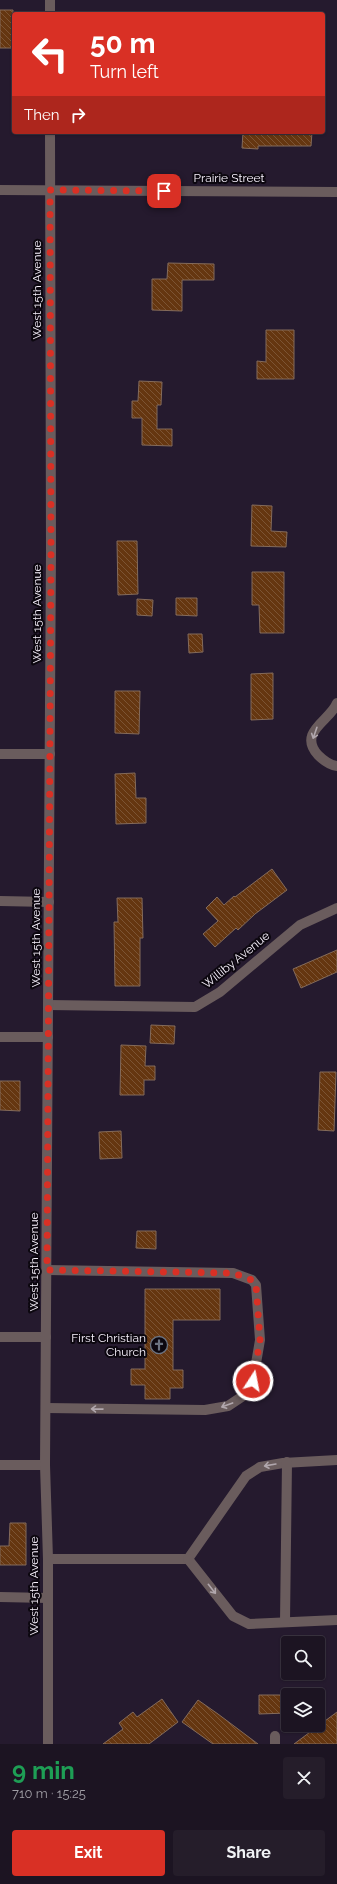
<!DOCTYPE html>
<meta charset="utf-8">
<style>
body{margin:0;font-family:Raleway,sans-serif;background:#251d2a;color:#f1f3f6;height:100vh;display:flex;flex-direction:column;font-size:15px;white-space:nowrap}
*{box-sizing:border-box;margin:0}
p{font-size:13px;color:#a09ea5}
.icon{flex:none;width:22px;height:22px;fill:none;stroke:currentColor;stroke-width:2;stroke-linecap:round;stroke-linejoin:round}
.map{position:relative;height:1744px;overflow:hidden}
.drawer{display:flex;flex-direction:column;background:#1c1422;flex:1}
.drawer>*{flex:none}
.banner{position:absolute;left:12px;top:12px;width:313px;height:122px;border-radius:4px;box-shadow:0 1px 3px #0004,0 0 0 1px #3a3340;background:#d93025;color:#fff;overflow:hidden}
.tools{position:absolute;left:281px;top:1636px;display:grid;gap:8px}
.tools a{display:grid;place-items:center;width:44px;height:44px;border-radius:4px;background:#1c1422;box-shadow:0 1px 3px #0004,0 0 0 1px #3a3340;font-size:20px}
.pin{position:absolute;display:grid;place-items:center;width:34px;height:34px;color:#fff;margin:-17px;border-radius:8px;box-shadow:0 2px 6px #0006}
.me{position:absolute;width:44px;margin:-22px;rotate:11deg;stroke-linejoin:round;filter:drop-shadow(0 0 3px #0008)}
.turn{display:flex;align-items:center;gap:14px;height:84px;padding:0 12px;font-size:18px}
.turn .icon{width:52px;height:52px;stroke-width:2.5}
.turn b{display:block;font-size:28px;line-height:34px}
.then{display:flex;align-items:center;height:38px;padding:0 12px;background:#0003;gap:8px;font-size:15px}
.round{display:grid;place-items:center;flex:none;width:42px;height:42px;border-radius:4px;background:#251d2a}
.headline{display:flex;align-items:center;justify-content:space-between;height:68px;padding:0 12px}
h1{font-size:24px;font-weight:700;line-height:30px;color:#1e9e55}
.cta{display:flex;gap:8px;margin-top:auto;padding:8px 12px}
.cta a{flex:1;height:46px;border-radius:4px;background:#d93025;color:#fff;font-size:16px;font-weight:700;line-height:46px;text-align:center}
.cta a+a{background:#251d2a;color:#f1f3f6}
.map>svg:first-child{display:block}
.building{fill:url(#building-back-hatch);stroke:#846b5b}
.lines{fill:none;stroke-linecap:round;stroke-linejoin:round}
.minor{stroke:#6a5c5d;stroke-width:10}
.oneway{stroke:#b1a7ad}
.route{stroke:#d93025;stroke-width:7;stroke-dasharray:0 12.6}
.labels{text-anchor:middle;stroke-width:4;stroke-linejoin:round;paint-order:stroke}
.street-label{font-size:12px;fill:#f8f2fd;stroke:#0c070f}
.poi-label{font-size:12px;fill:#f8f2fd;stroke:#0c070f;text-anchor:end}
</style>
<div class="map">
<svg width="337" height="1744" viewBox="0 0 337 1744">
<defs>
<pattern id="building-back-hatch" width="6" height="6" patternUnits="userSpaceOnUse"><rect width="6" height="6" fill="#653610"/><path d="M-1 5l2 2M0 0l6 6M5-1l2 2" fill="none" stroke="#7c5434"/></pattern>
</defs>
<rect width="100%" height="100%" fill="#251a2e"/>
<g class="building">
<polygon points="0,10 13,10 12,48 0,48"/>
<polygon points="243,132 312,132 311,146 258,146 258,149 242,148"/>
<polygon points="168,263 214,264 214,280 182,280 182,311 152,310 152,279 167,279"/>
<polygon points="266,330 294,330 294,379 257,379 257,361 266,362"/>
<polygon points="139,381 162,382 161,405 157,405 157,429 172,429 172,446 142,445 142,418 132,418 132,401 138,401"/>
<polygon points="252,505 272,506 271,531 287,532 286,547 251,546"/>
<polygon points="117,541 137,541 138,594 118,595"/>
<polygon points="252,572 284,572 284,633 260,633 259,605 252,605"/>
<polygon points="176,598 197,598 197,616 176,615"/>
<polygon points="137,599 153,600 152,616 137,615"/>
<polygon points="188,634 202,634 203,652 189,653"/>
<polygon points="273,673 273,719 251,720 251,674"/>
<polygon points="115,691 140,691 139,734 115,733"/>
<polygon points="135,773 136,798 146,798 146,823 116,824 115,774"/>
<polygon points="272,869 287,890 255,914 238,930 236,928 215,947 203,934 218,921 206,908 217,897 224,905 234,896 235,897"/>
<polygon points="117,898 142,898 143,938 140,938 140,986 115,986 114,922 118,922"/>
<polygon points="337,950 337,972 301,988 293,969"/>
<polygon points="151,1025 175,1026 174,1044 150,1043"/>
<polygon points="121,1045 146,1046 145,1066 155,1066 155,1080 144,1080 144,1095 120,1095"/>
<polygon points="320,1072 336,1072 334,1131 318,1130"/>
<polygon points="0,1081 20,1081 20,1111 0,1110"/>
<polygon points="121,1131 122,1158 100,1159 99,1132"/>
<polygon points="137,1231 156,1231 156,1249 136,1248"/>
<polygon points="145,1289 220,1289 220,1320 173,1320 173,1370 183,1370 183,1388 170,1388 170,1399 145,1399 145,1385 131,1385 131,1369 145,1369"/>
<polygon points="10,1523 26,1523 26,1565 0,1565 0,1546 9,1546"/>
<polygon points="259,1695 288,1695 288,1713 259,1714"/>
<polygon points="162,1699 178,1722 149,1744 103,1744 123,1729 119,1723 133,1712 137,1717"/>
<polygon points="198,1700 218,1714 258,1744 213,1744 182,1722"/>
<polygon points="337,1712 337,1744 294,1744"/>
</g>
<g class="lines">
<g class="minor">
<polyline points="50,0 50,14"/>
<polyline points="0,190 337,192"/>
<path d="M337,703C331,720 297,732 318,755C324,761 329,765 337,766"/>
<polyline points="0,754 50,754"/>
<polyline points="0,901 49,902"/>
<polyline points="48,1005 195,1007 220,992 300,925 337,908"/>
<polyline points="0,1037 48,1037"/>
<polyline points="0,1337 46,1337"/>
<polyline points="46,1408 205,1410 228,1406 243,1396 253,1381 260,1340 256,1285 252,1280 233,1273 47,1270"/>
<polyline points="0,1465 45,1465"/>
<polyline points="48,1559 188,1559"/>
<polyline points="188,1559 246,1476 260,1467 283,1463 337,1460"/>
<polyline points="188,1559 233,1616 249,1624 337,1620"/>
<polyline points="0,1597 48,1598"/>
<polyline points="285,1622 287,1462"/>
<polyline points="275,1736 275,1744"/>
<polyline points="48,1744 48,1559 45,1465 51,552 50,132"/>
</g>
</g>
<defs><path id="oneway-shaft" d="M-6 0H5M1.5-3L5.5 0L1.5 3" fill="none" stroke-width="1.6" stroke-linecap="round" stroke-linejoin="round"/></defs>
<g class="oneway">
<use href="#oneway-shaft" transform="translate(315 733) rotate(109)"/>
<use href="#oneway-shaft" transform="translate(227 1405) rotate(160)"/>
<use href="#oneway-shaft" transform="translate(97 1409) rotate(-179)"/>
<use href="#oneway-shaft" transform="translate(270 1465) rotate(170)"/>
<use href="#oneway-shaft" transform="translate(212 1589) rotate(52)"/>
</g>
<g class="lines">
<polyline class="route" points="164,191 50,190 51,552 47,1270 233,1273 252,1280 256,1285 260,1340 253,1381"/>
</g>
<defs>
<g id="church-ring" transform="scale(0.9)"><circle r="9.5" fill="#0c070f" stroke="#6b7280" stroke-width="1.5"/><path d="M-1.2-6h2.4v3.5h3.3v2.4h-3.3V6h-2.4V-.1h-3.3v-2.4h3.3Z" fill="#6b7280"/></g>
</defs>
<g fill-rule="evenodd">
<use href="#church-ring" x="159" y="1345"/>
</g>
<g class="labels">
<g class="street-label">
<text x="229" y="182">Prairie Street</text>
<text transform="translate(37 290) rotate(-90)" y="4">West 15th Avenue</text>
<text transform="translate(37 614) rotate(-90)" y="4">West 15th Avenue</text>
<text transform="translate(36 938) rotate(-90)" y="4">West 15th Avenue</text>
<text transform="translate(236 960) rotate(-39)" y="4">Williby Avenue</text>
<text transform="translate(34 1262) rotate(-90)" y="4">West 15th Avenue</text>
<text transform="translate(34 1586) rotate(-90)" y="4">West 15th Avenue</text>
</g>
<g class="poi-label">
<text x="146" y="1342">First Christian<tspan x="146" dy="14">Church</tspan></text>
</g>
</g>
</svg>
<div class="tools">
<a><svg class="icon" aria-label="search" viewBox="0 0 24 24"><circle cx="10" cy="10" r="6"/><path d="M15 15l6 6"/></svg></a>
<a><svg class="icon" aria-label="layers" viewBox="0 0 24 24"><path d="M12 4l9 5-9 5-9-5zM3 14l9 5 9-5"/></svg></a>
</div>
<div class="pin" style="left:164px;top:191px;background:#d93025"><svg class="icon" aria-label="arrive" viewBox="0 0 24 24"><path d="M6 21V4h12l-3 4 3 4H6"/></svg></div>
<svg class="me" style="left:253px;top:1381px" viewBox="-20 -20 40 40"><circle r="17" fill="#d93025" stroke="#fff" stroke-width="3"/><path d="M0-11L8 9 0 5-8 9z" fill="#fff"/></svg>
<div class="banner">
<div class="turn"><svg class="icon" aria-label="left" viewBox="0 0 24 24"><path d="M17 20v-9H6M10 6l-5 5 5 5"/></svg><div><b>50 m</b>Turn left</div></div>
<div class="then">Then<svg class="icon" aria-label="right" viewBox="0 0 24 24"><path d="M7 20v-9h11M14 6l5 5-5 5"/></svg></div>
</div>
</div>
<section class="drawer">
<div class="headline"><div><h1>9 min</h1><p>710 m · 15:25</p></div><a class="round"><svg class="icon" aria-label="close" viewBox="0 0 24 24"><path d="M6 6l12 12M18 6L6 18"/></svg></a></div>
<div class="cta"><a>Exit</a><a>Share</a></div>
</section>
